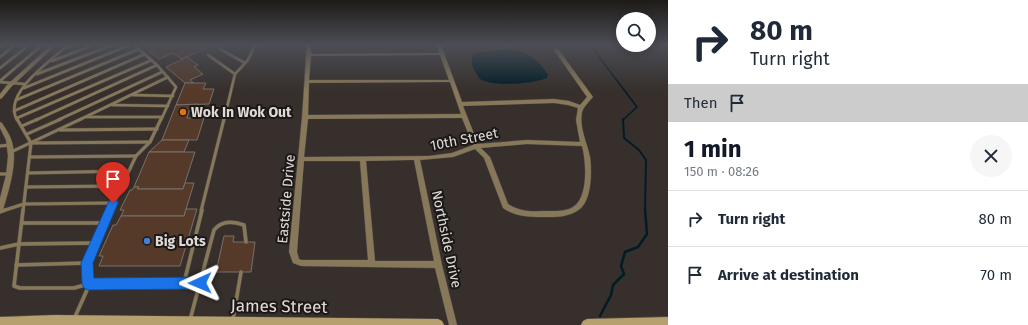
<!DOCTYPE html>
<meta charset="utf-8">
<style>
body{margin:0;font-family:"Fira Sans",sans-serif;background:#f6f6f7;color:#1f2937;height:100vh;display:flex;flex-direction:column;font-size:15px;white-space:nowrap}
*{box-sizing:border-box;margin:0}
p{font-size:13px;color:#747a83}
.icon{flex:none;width:22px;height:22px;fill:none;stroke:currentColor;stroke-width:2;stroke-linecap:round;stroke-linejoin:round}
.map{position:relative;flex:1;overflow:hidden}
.sheet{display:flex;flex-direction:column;background:#fff;width:360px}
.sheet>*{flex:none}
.banner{background:#fff;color:#1f2937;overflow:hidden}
.fabs{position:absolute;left:616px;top:12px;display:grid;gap:8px}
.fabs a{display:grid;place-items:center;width:40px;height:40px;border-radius:50%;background:#fff;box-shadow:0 2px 10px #0003;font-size:20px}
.pin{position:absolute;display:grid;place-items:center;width:34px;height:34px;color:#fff;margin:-41px -17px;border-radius:50% 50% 50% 0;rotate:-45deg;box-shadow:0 0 4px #0007}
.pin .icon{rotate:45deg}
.me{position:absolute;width:44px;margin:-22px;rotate:269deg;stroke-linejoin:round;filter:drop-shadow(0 0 3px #0008)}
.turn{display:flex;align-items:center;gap:14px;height:84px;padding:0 16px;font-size:18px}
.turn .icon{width:52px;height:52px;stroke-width:2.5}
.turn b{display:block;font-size:28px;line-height:34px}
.then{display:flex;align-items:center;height:38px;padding:0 16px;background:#0003;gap:8px;font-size:15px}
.round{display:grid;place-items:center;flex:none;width:42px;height:42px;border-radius:21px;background:#f6f6f7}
.head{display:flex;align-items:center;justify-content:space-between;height:68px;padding:0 16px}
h1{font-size:24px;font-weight:700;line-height:30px;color:#111827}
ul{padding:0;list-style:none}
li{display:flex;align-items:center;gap:12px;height:56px;padding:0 16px;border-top:1px solid #e0e1e3}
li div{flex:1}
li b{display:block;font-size:15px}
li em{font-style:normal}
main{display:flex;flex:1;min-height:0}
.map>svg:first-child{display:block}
.water{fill:#011c25}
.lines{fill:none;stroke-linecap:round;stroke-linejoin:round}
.stream-far2{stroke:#011c25;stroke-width:1.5}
.stream-far1{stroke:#011c25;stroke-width:2}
.stream{stroke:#011c25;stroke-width:2.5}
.building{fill:#553a29;stroke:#79706b}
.lane-far2-casing{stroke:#514b47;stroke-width:3.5}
.lane-far1-casing{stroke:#514b47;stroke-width:4}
.lane-casing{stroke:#514b47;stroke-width:4.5}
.street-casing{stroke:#514b47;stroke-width:1}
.secondary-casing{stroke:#514b47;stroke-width:1}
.lane-far2{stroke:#867859;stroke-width:2.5}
.lane-far1{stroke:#867859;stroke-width:3}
.lane{stroke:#867859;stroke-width:3.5}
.street{fill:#867859;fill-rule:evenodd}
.secondary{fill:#b6a06d;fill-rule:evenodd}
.route{fill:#1a73e8;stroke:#114b97}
.food-dot{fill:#e8710a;stroke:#1b1816;stroke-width:1.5}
.shop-dot{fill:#3f7fe0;stroke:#1b1816;stroke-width:1.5}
.labels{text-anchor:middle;stroke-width:4;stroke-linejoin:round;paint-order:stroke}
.poi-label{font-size:14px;font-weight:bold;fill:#e0dbd8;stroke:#1b1816;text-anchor:start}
.street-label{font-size:14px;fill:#e0dbd8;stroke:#1b1816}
.near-street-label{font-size:17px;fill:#e0dbd8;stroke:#1b1816}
</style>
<main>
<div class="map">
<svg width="668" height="325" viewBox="0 0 668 325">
<rect width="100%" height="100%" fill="#362f2b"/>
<path class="water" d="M508,49C527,51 538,59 548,75L547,78C533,84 493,87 480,79C475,72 469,63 473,54L480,52Z"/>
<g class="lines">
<polyline class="stream-far2" points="590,45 637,107 623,120"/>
<polyline class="stream-far1" points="623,119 624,138 639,150 646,160 645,211"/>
<polyline class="stream" points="600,316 611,295 613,285 624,274 621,266 625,252 638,247 647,234 645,210"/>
</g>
<g class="building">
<polygon points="148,45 213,45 182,59 173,53 159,59 149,51 153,49"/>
<polygon points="187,57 198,65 194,67 203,74 190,80 194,83 185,83 166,67"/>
<polygon points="185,83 206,83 203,89 214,89 209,104 176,105"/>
<polygon points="198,104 195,111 189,111 187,118 204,118 197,140 162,140 176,105"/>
<polygon points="162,140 189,140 184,152 149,152"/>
<polygon points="149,152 195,152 183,189 137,189 139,187 134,187"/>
<polygon points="185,183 194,183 184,216 121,216 124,210 120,210 130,190 132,190 134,187 139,187 137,189 183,189"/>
<polygon points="186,209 197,209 180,266 99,266 103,256 99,256 113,225 116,225 121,216 184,216"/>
<polygon points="224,236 234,236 233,242 255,242 251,272 216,272"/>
</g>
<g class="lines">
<g class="lane-far2-casing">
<g id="lane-far2">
<polyline points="134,45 157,65 176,87 161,120"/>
<polyline points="0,47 3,45"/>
<polyline points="67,47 74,45"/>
<polyline points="220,49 245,63"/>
<polyline points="208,55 235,74"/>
<polyline points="0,57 15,45"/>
<polyline points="52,61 93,45"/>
<polyline points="0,68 29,45"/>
<polyline points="37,74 112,45"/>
<polyline points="0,81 42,45"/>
<polyline points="0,82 25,84"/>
<polyline points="24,88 130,45"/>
<polyline points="132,95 173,96"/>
<polyline points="16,100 139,49"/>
<polyline points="112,105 168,106"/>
<polyline points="14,111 145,54"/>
<polyline points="86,117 162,117"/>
<polyline points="17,118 152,60"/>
<path d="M17,120C2,93 51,61 68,45"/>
<polyline points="36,120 157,65"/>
<polyline points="58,120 162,72"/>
<polyline points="79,120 168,77"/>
<polyline points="224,120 235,74 248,60 255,45"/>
</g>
</g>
<g class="lane-far1-casing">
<g id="lane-far1">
<polyline points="17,119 31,143 23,211"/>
<polyline points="22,126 38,119"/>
<polyline points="60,130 157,129"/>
<polyline points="27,134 61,119"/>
<polyline points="33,143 150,142"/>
<polyline points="0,146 10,145"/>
<polyline points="11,152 81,119"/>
<polyline points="30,157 136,156"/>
<polyline points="28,173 128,171"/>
<polyline points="0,174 8,174"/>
<polyline points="26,187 122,186"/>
<polyline points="2,211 24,204 113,203"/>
<polyline points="110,211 136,156 150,142 161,119"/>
<polyline points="201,211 224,119"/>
</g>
</g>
<g class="lane-casing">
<g id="lane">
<polyline points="23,210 14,286 20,288 74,288 88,284 200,283"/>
<polyline points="0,212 5,210"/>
<polyline points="22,223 104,223"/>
<polyline points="0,248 19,244 95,243"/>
<polyline points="16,265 87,263"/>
<polyline points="184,283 202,210"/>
<polyline points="74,319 87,290 87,263 110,210"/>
<path d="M190,320L214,230C222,220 233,221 244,225L246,242"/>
<polyline points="232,325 241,272"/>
</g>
</g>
<g class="street-casing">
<g id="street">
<polygon points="51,45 56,45 11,87 2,98 0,99 0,94 7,85"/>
<path d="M307,45H311V54L439,53L437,45H441L462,102L554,99L569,101L580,105L587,97L554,50V49H558L593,97C589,102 584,106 582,112C579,128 587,142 590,157C592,172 592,203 577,211C569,216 559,217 550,217C533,217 517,218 503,208L484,158L475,149L453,157L420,160L442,265L457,325H449L435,268L301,266L293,263L289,252L302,117ZM440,55L449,80H309L311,56ZM450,82L461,114L308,115L309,83ZM554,103L568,105L578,108L576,120L580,142L527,140L478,144L463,106ZM462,118L473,145L452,153L429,156L304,157L308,119ZM527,144L582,146C586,161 589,197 573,207C565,212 552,211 543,211C530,212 519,211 508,204L490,157L481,148ZM414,160L434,261H375L366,161ZM304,161H360L368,260H301L299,259L297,252Z"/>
<path d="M0,122L2,123C5,128 9,133 11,139C19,160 9,189 3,210L2,212L0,213V198L6,175L8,156L6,140L0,128Z"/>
</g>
</g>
<g class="secondary-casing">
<g id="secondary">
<polygon points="54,315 438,319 442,321 444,325 0,325 0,317"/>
<polygon points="668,317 668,325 581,325 583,321 587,319"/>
</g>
</g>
<use href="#lane-far2" class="lane-far2"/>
<use href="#lane-far1" class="lane-far1"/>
<use href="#lane" class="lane"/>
<use href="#street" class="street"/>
<use href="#secondary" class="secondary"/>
</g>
<linearGradient id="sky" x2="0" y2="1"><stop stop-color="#1e1a18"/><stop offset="0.49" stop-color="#4c4d55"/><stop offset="1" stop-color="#4c4d55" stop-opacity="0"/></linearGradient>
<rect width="668" height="91" fill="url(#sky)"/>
<polygon class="route" points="113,199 117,200 118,203 93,263 94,278 200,277 204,279 206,283 204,287 200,289 88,290 84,288 82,284 81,263 108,203 110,200"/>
<circle class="food-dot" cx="183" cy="112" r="4"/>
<circle class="shop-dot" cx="147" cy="241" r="4"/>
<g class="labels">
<g class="poi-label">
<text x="191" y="117">Wok In Wok Out</text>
<text x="155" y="246">Big Lots</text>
</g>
<g class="street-label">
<text transform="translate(464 139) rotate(-11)" y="5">10th Street</text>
<text transform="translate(286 199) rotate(-85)" y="5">Eastside Drive</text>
<text transform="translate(447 239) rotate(78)" y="5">Northside Drive</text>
</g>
<g class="near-street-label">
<text transform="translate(279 306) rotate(1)" y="6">James Street</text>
</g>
</g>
</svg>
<div class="fabs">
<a><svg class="icon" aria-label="search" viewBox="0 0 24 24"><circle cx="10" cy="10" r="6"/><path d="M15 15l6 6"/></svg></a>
</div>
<div class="pin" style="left:113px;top:203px;background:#d93025"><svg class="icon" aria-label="arrive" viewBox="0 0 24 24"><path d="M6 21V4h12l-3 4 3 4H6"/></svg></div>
<svg class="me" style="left:200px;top:283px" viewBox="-20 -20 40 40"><path d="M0-17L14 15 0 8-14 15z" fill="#1a73e8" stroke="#fff" stroke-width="4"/></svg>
</div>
<section class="sheet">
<div class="banner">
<div class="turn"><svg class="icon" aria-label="right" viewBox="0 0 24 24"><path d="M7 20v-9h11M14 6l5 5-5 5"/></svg><div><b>80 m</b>Turn right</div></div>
<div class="then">Then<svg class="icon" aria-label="arrive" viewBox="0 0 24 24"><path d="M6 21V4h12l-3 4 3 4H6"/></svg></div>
</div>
<div class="head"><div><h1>1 min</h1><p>150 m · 08:26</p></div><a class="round"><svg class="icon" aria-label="close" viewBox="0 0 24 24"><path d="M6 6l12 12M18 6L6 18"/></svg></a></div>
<ul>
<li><svg class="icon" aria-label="right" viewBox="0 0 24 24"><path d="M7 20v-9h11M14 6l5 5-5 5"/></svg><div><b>Turn right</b></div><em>80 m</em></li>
<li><svg class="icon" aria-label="arrive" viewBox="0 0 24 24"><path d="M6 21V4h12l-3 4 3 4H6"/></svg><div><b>Arrive at destination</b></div><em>70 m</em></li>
</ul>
</section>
</main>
